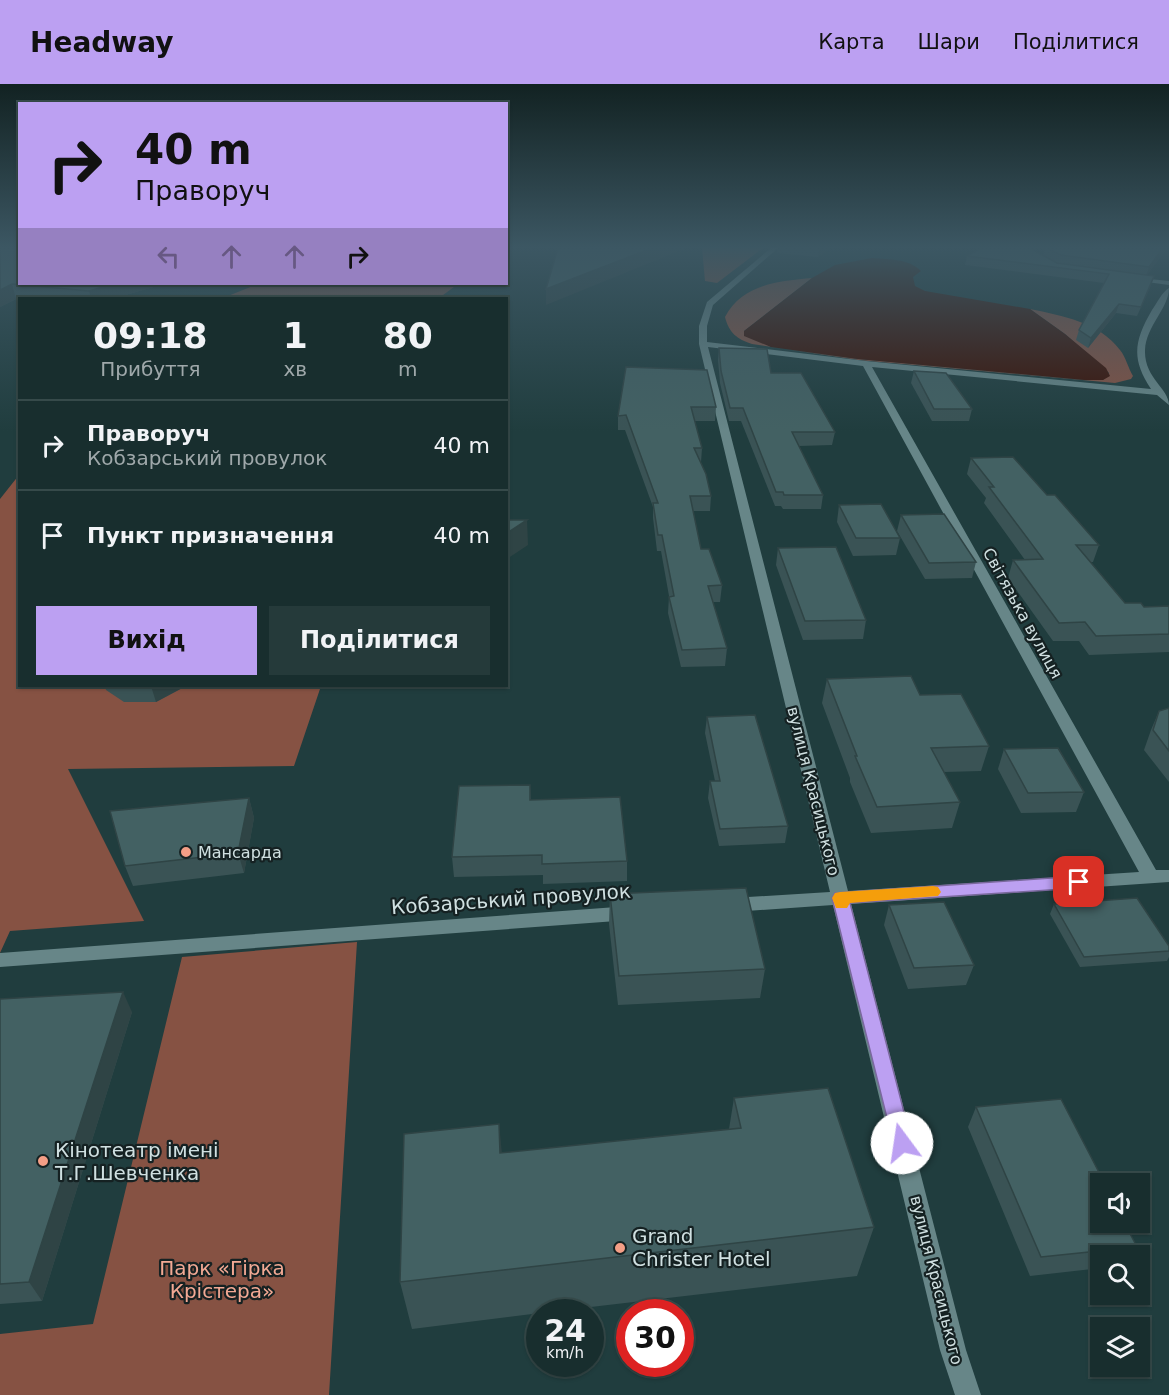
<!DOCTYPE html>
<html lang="uk">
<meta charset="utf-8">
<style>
body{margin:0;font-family:"DejaVu Sans",sans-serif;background:#253a3a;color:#f1f3f6;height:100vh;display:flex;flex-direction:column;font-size:22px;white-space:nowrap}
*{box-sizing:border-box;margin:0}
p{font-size:20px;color:#9fa8aa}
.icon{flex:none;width:33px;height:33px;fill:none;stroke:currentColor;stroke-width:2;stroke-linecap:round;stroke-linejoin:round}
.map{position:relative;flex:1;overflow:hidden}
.sheet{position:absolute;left:18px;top:213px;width:490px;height:390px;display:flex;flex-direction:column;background:#182e2e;border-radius:0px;box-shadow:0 2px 4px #0004,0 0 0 2px #364a4a}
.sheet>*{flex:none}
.guide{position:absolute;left:18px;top:18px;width:490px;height:183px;border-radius:0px;box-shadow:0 2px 4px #0004,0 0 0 2px #364a4a;background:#bca0f2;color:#111;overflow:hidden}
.buttons{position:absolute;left:1090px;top:1089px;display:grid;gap:12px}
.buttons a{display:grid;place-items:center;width:60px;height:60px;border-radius:0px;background:#182e2e;box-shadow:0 2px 4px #0004,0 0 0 2px #364a4a;font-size:30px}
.speed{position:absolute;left:526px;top:1215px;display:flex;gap:12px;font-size:30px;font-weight:700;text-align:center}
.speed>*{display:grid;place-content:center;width:78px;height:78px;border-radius:50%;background:#182e2e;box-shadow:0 2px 4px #0004,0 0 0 2px #364a4a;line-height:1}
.speed small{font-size:15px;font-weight:400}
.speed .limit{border:9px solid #d22;background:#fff;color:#111}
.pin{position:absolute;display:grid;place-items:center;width:51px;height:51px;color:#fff;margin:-26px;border-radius:12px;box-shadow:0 3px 9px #0006}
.me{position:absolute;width:66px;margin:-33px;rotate:346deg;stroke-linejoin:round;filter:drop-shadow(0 0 4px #0008)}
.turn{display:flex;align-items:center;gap:21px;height:126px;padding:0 18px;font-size:27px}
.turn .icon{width:78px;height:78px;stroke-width:2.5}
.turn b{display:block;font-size:42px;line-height:51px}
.lanes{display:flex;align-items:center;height:57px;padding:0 18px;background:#0003;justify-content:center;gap:30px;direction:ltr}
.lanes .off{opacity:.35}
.eta{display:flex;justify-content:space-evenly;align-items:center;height:102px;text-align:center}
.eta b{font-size:36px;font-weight:700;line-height:42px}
.cta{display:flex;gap:12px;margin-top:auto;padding:12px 18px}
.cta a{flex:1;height:69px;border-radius:0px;background:#bca0f2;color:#111;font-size:24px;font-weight:700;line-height:69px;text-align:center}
.cta a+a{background:#253a3a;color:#f1f3f6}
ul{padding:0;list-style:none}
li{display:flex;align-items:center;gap:18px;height:90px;padding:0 18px;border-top:2px solid #364a4a}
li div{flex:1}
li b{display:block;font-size:22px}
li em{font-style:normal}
header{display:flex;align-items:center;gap:36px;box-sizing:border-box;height:84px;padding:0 30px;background:#bca0f2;color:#111}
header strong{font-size:28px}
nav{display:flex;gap:33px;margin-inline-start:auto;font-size:21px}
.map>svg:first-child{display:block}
.green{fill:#865243}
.water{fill:#3c0f03}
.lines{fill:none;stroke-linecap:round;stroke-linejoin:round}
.minor{fill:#678688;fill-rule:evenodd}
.wall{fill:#3a5355}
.shaded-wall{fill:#2f4445}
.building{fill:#436163;stroke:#2f4445;stroke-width:1.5}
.route{fill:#bca0f2;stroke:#7a689d;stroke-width:1.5}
.slow{fill:#f59e0b}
.poi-dot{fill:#f49e86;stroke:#152122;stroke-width:2}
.labels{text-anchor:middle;stroke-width:4.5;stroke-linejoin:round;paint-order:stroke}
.street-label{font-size:16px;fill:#d0e0e1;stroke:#152122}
.poi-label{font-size:16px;fill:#d0e0e1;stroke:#152122;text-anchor:start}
.near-street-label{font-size:20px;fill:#d0e0e1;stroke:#152122}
.near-poi-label{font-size:20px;fill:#d0e0e1;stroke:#152122;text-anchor:start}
.near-park-label{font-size:20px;fill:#f2a994;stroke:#152122}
</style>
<header>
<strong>Headway</strong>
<nav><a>Карта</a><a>Шари</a><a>Поділитися</a></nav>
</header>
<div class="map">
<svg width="1169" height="1311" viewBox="0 0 1169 1311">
<rect width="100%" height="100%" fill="#203d3e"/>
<g class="green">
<polygon points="702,164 763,164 717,199 705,197"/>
<path d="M812,194L744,247L771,263L858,275L1085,296H1103L1109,289L1065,250L1030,225C1063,232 1099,238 1120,266C1126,273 1128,284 1133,292L1131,295L1115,299L859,276L752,260C737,255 729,249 725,233C742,200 779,197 812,194Z"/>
<polygon points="258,200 458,200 439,214 223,214"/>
<polygon points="19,391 20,602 321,602 294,682 68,685 144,837 10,847 0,869 0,415"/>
<polygon points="357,858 329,1311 0,1311 0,1250 93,1240 182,873"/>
</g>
<path class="water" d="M872,174C890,176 908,174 921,187L913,193L915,202L925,207L1030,225L1065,250L1106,284L1110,292L1103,296H1085L858,275L771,263L744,252V247L812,194L835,181Z"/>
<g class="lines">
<g class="minor">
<polygon points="507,164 512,164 507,167"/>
<path d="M771,164H778L713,221L707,242V258L866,277L1151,305C1131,275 1134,257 1152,226C1157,219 1162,208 1169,204C1169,224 1146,242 1145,266C1144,294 1169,304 1169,321L1157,311L872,283L1156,786H1169V798L851,820L966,1266L981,1311H955L940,1266L833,821L732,828L726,826L723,821L726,816L732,814L830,808L699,260V242L707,218ZM708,263L863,282L1139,788L848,807Z"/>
<polygon points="1130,193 1169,197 1169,201 1132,196"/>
<polygon points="630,822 636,824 639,829 636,834 630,836 0,883 0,869"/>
</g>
</g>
<g class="wall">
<polygon points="0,164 164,200 115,214 16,215 0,223"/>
<polygon points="778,164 830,164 818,173 777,169"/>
<polygon points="981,164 1037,164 1035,167 1043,171 1045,165 1041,164 1167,164 1147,191 1151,201 1137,232 1116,229 1088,264 1076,256 1079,246 1104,199 965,181 967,172"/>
<polygon points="719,264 771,289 835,348 832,361 799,362 823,411 821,425 783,425 781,422 775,422 741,337 729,337 720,299 718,276"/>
<polygon points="626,283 716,323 715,337 694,337 702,364 701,379 711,412 710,427 693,427 701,465 722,501 720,518 713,518 727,564 725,582 681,583 668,529 669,512 661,467 657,467 653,434 653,423 625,346 618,346 618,332"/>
<polygon points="914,287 972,325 969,337 932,337 911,299"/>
<polygon points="971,374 1047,411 1099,461 1093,478 1090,478 1125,519 1144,523 1169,522 1169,568 1089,571 1079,557 1053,557 1008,494 1013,476 1025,476 984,419 986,414 967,390"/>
<polygon points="839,421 900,454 896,471 853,472 837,438"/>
<polygon points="901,431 976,478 972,494 925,495 897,447"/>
<polygon points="778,464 866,536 863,555 803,556 776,481"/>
<polygon points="827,595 920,611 989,662 981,687 944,688 960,718 952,744 871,749 850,698 850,694 822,619"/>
<polygon points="105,602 186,602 156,618 124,618 106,606"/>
<polygon points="1169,624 1169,698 1144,666 1151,646 1159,627"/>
<polygon points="707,633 788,742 785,759 719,762 708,714 710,697 715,697 705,649"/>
<polygon points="1004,665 1084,708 1076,728 1021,729 998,685"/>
<polygon points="530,701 531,716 627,777 627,797 543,800 543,791 454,793 452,773"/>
<polygon points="249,714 254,734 244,789 133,802 125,782"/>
<polygon points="610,810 765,885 760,914 618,921 609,840"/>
<polygon points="1054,820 1169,862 1169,873 1167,877 1080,883 1050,830"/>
<polygon points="889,821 974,881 966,901 908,905 884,841"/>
<polygon points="0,915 132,928 42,1217 0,1220"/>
<polygon points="734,1014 874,1143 857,1192 548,1228 540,1228 540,1229 412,1245 400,1198 501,1069 729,1045"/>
<polygon points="976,1023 1137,1163 1131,1172 1101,1172 1101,1184 1030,1192 968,1043"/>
</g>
<g class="shaded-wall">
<polygon points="652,164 685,164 679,167 546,221 546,205"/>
<polygon points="820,164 830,164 818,173"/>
<polygon points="1163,164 1167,164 1146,192 1149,183"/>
<polygon points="12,200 16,215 0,223 0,206"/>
<polygon points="113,200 164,200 115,214 91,214 89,207"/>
<polygon points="1119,220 1116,229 1088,264 1091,254"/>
<polygon points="527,436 528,461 507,475 507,449"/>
<polygon points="151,602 186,602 156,618"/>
<polygon points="249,714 254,734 244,789 238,769"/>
<polygon points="123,908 132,928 42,1217 29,1198"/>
<polygon points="499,1040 504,1091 500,1069"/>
</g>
<g class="building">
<polygon points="0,164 20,164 20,200 113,200 89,207 12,200 0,206"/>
<polygon points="558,164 652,164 546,205"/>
<polygon points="981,164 1034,164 1033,166 1057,179 1154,192 1141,223 1119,220 1091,254 1079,246 1109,190 967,172"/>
<polygon points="1046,164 1163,164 1149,183 1061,171"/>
<polygon points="719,264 767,265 771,289 801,289 835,348 792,348 823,411 784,411 783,408 776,408 743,324 730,324 721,287"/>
<polygon points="626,283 707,286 716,323 691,323 702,364 694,364 706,390 711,412 690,412 701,465 709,465 722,501 708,502 727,564 682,566 669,513 674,512 662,451 658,451 653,419 658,419 626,331 618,332"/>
<polygon points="914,287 946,289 972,325 934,325"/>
<polygon points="1013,373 1047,411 1055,411 1099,461 1076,461 1125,519 1141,519 1144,523 1169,522 1169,550 1096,552 1085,538 1059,539 1013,476 1043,475 989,403 994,403 971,374"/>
<polygon points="881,420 900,454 856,454 839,421"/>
<polygon points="944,430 976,478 929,479 901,431"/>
<polygon points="507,436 527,436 507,449"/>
<polygon points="836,463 866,536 805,537 778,464"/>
<polygon points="911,592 920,611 961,610 989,662 931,664 960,718 877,723 855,672 857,672 827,595"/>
<polygon points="1169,624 1169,667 1153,646 1159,627"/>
<polygon points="755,631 788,742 720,745 710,697 720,697 707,633"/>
<polygon points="1058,664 1084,708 1028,709 1004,665"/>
<polygon points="530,701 530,716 620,713 627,777 542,780 542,771 452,773 459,702"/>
<polygon points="249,714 238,769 125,782 110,727"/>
<polygon points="746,804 765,885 619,892 610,810"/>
<polygon points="1137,814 1169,862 1169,867 1084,873 1054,820"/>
<polygon points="944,818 974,881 914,884 889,821"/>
<polygon points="123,908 29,1198 0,1200 0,915"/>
<polygon points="828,1004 874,1143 400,1198 404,1050 499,1040 500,1069 741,1044 734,1014"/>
<polygon points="1061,1015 1105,1100 1101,1100 1101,1138 1124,1138 1137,1163 1041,1173 976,1023"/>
</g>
<linearGradient id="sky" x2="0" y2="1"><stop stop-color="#122222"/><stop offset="0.47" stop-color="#3c5763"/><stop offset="1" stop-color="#3c5763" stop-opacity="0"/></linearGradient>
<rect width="1169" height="347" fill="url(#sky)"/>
<polygon class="route" points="1079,792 1085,794 1087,798 1085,802 1079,804 850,819 912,1059 909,1066 902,1069 895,1066 832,814 835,809"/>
<polygon class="slow" points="933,802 938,803 941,808 938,812 850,819 847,824 836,824 832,814 835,809 840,808"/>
<g class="poi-dot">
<circle cx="186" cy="768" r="6"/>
<circle cx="43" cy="1077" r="6"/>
<circle cx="620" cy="1164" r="6"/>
</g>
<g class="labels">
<g class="street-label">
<text transform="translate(1023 529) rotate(61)" y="6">Світязька вулиця</text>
<text transform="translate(814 707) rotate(76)" y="6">вулиця Красицького</text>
<text transform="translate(937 1196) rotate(76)" y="6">вулиця Красицького</text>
</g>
<g class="poi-label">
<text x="198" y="774">Мансарда</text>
</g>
<g class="near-street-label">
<text transform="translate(511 815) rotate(-4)" y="7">Кобзарський провулок</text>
</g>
<g class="near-poi-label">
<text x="55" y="1073">Кінотеатр імені<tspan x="55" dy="23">Т.Г.Шевченка</tspan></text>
<text x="632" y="1159">Grand<tspan x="632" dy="23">Christer Hotel</tspan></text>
</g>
<g class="near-park-label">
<text x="222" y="1191">Парк «Гірка<tspan x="222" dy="23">Крістера»</tspan></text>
</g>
</g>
</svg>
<div class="buttons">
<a><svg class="icon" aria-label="sound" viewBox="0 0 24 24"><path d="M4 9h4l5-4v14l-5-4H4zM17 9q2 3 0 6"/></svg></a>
<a><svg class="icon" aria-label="search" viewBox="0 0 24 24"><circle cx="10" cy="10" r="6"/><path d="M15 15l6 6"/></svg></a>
<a><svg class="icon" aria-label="layers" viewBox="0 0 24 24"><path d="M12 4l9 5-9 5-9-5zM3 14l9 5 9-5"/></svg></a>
</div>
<div class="speed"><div>24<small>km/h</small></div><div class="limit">30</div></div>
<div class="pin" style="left:1079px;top:798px;background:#d93025"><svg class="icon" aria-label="arrive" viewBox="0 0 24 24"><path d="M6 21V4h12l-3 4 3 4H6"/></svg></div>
<svg class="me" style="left:902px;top:1059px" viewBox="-20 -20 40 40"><circle r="19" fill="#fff"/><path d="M0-13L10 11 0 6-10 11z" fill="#bca0f2"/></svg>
<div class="guide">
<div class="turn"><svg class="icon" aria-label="right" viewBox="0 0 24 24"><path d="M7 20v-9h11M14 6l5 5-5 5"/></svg><div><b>40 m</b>Праворуч</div></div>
<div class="lanes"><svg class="icon off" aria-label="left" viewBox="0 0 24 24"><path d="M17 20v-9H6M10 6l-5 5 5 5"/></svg><svg class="icon off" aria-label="ahead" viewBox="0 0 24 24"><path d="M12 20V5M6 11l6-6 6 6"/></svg><svg class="icon off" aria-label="ahead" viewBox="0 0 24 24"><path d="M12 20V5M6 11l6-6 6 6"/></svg><svg class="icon" aria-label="right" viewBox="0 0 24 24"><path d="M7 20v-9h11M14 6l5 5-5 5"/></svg></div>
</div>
<section class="sheet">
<div class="eta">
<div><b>09:18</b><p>Прибуття</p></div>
<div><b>1</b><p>хв</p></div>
<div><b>80</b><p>m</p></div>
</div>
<ul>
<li><svg class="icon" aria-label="right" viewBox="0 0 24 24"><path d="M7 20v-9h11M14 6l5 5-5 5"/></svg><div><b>Праворуч</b><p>Кобзарський провулок</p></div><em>40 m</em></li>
<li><svg class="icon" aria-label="arrive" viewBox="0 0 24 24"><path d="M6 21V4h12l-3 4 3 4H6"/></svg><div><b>Пункт призначення</b></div><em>40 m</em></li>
</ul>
<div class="cta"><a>Вихід</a><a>Поділитися</a></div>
</section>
</div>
